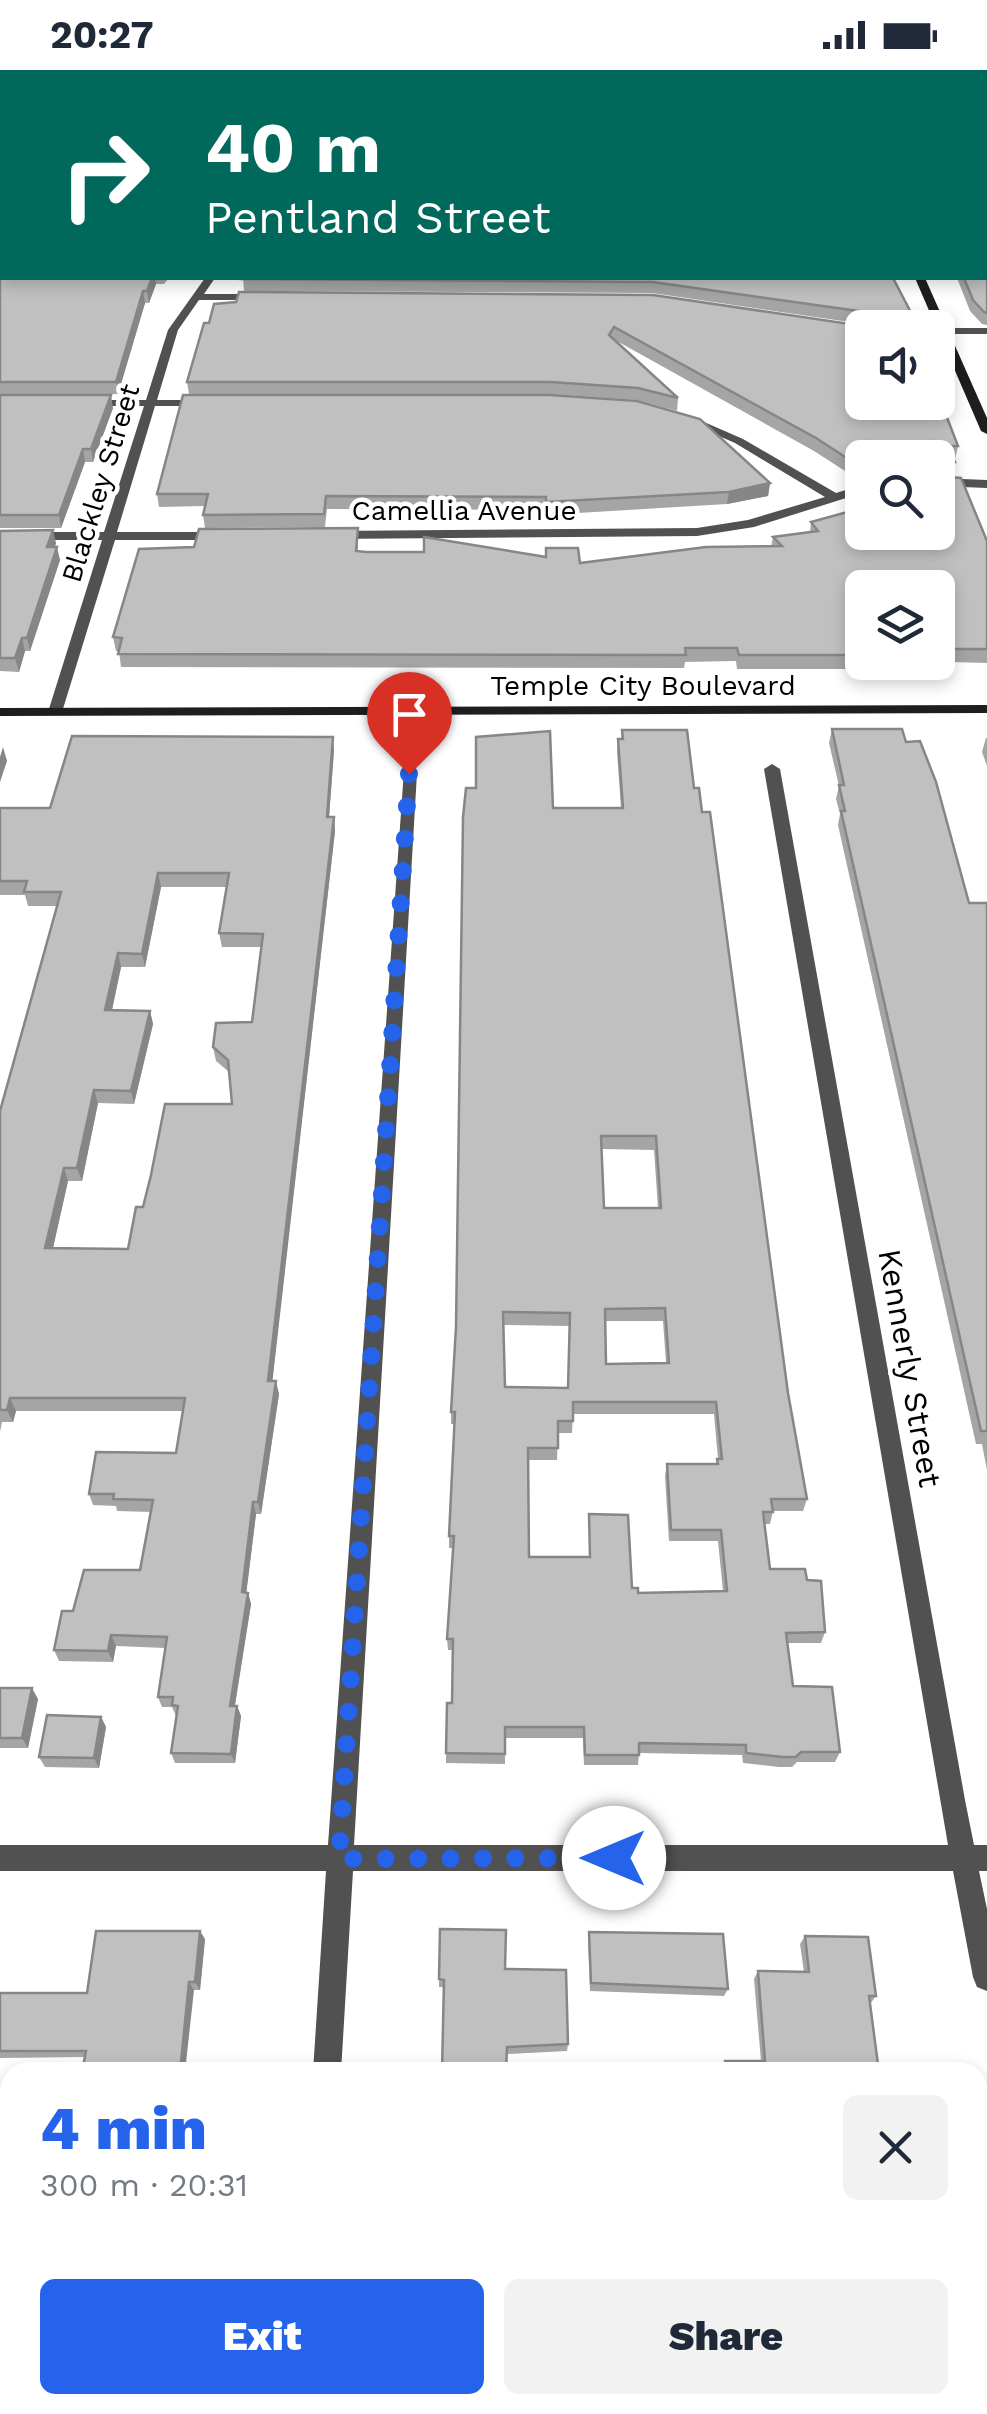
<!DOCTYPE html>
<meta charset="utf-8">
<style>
body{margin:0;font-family:"Work Sans",sans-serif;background:#f2f2f3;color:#1f2937;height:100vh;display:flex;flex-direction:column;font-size:38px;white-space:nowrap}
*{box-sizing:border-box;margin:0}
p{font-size:32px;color:#747a83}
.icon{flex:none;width:55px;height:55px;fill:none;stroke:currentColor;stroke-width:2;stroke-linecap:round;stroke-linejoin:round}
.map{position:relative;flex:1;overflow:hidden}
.drawer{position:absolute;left:0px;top:1992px;width:988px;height:352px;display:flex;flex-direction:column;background:#fff;border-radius:30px 30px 0 0;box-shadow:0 5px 15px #0003}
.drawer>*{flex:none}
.banner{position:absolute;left:0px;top:0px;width:988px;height:210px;box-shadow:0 5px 15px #0003;background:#00695c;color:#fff;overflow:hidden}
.tools{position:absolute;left:845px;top:240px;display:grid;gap:20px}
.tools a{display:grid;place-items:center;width:110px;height:110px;border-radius:15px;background:#fff;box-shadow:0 5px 15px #0003;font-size:50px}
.pin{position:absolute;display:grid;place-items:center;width:85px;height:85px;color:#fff;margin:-102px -42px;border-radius:50% 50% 50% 0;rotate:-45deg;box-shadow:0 0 10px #0007}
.pin .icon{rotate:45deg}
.me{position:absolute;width:110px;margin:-55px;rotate:270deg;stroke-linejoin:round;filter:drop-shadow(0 0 8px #0008)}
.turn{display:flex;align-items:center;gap:35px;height:210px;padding:0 40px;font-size:45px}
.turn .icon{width:130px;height:130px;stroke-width:2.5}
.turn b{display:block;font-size:70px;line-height:85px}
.round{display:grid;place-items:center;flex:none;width:105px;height:105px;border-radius:15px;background:#f2f2f3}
.overview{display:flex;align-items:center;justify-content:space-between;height:170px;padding:0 40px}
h1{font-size:60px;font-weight:800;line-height:75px;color:#2563eb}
.cta{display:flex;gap:20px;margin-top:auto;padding:20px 40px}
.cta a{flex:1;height:115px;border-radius:15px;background:#2563eb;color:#fff;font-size:40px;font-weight:800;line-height:115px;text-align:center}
.cta a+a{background:#f2f2f3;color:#1f2937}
.status{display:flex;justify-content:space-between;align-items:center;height:70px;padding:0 50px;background:#fff;direction:ltr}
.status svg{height:28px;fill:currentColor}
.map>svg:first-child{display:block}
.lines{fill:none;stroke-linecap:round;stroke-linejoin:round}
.street{fill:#515151;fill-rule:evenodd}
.secondary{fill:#1e1e1e;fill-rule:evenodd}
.wall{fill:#a5a5a5;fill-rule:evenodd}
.shaded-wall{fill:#868686}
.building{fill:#c0c0c0;stroke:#868686;stroke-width:2.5;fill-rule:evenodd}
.route{stroke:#2563eb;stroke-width:18;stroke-dasharray:0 32.4}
.labels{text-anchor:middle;stroke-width:9;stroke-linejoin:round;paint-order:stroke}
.far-street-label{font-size:28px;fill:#000;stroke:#fff}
.street-label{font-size:32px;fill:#000;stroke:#fff}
</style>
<div class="status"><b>20:27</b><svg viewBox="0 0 49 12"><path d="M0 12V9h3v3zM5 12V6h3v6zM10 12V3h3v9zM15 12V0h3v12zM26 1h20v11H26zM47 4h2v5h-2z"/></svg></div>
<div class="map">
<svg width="987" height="2344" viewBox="0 0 987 2344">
<rect width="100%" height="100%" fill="#fff"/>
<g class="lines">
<g class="street">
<rect x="515" y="0" width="8" height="2"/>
<polygon points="205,208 215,208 204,224 263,224 268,227 263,230 199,230 178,260 157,330 206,330 212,333 206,336 155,336 117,462 221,462 227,466 221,470 115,470 62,642 50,645 48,642 102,470 0,470 0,462 104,462 144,336 85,336 79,333 85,330 146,330 168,260"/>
<rect x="938" y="258" width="49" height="6"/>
<polygon points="680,345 688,345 743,369 836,423 862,415 862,423 754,457 697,466 330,469 324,465 330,461 697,458 748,450 825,427 735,373 680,349"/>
<polygon points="938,408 987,410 987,418 938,416"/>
<polygon points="772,694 780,699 965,1730 974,1775 987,1775 987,1801 979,1801 987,1839 987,1921 977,1917 973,1907 953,1801 353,1801 341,2002 313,2002 326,1801 0,1801 0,1775 328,1775 404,700 409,698 417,703 354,1775 948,1775 764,699"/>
<polygon points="290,2335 322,2335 321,2344 289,2344"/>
</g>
<g class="secondary">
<polygon points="832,0 840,0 841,2 833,2"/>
<polygon points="915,208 925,208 987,348 987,364 981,361"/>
<polygon points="987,635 987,643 0,646 0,638"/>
</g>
</g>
<g class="wall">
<polygon points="0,0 2,2 2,208 169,208 164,214 156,214 149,233 145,233 118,324 0,324"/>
<polygon points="987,137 987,255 982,254 970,241 957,208 985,208"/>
<polygon points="243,208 888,208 919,258 862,258 938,344 958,376 955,389 953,389 955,392 952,405 938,405 987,471 987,593 951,592 938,554 938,518 862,518 862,592 903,592 902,599 737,599 736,591 685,592 684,598 121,597 119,581 116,581 113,567 194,477 358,458 358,481 580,493 771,477 773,467 810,462 811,452 938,462 938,388 862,388 862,412 814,381 615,270 678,328 677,341 637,330 550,324 189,324 187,312 204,253 863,256 863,254 652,223 244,221"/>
<polygon points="0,325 113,338 93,392 85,392 61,458 0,458"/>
<polygon points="770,413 768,426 727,434 545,445 545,440 327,439 325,457 205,458 203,445 205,436 159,437 157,424"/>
<polygon points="0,461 56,473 55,477 60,490 30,581 25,581 19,602 0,601"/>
<polygon points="832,659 906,672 969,833 987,833 987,1400 982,1374 976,1374 838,755 840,744 836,729 839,716 829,673"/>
<path d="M622,660L694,718L788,1323L807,1429L803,1441H773L770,1454H765L770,1499L807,1510L825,1562L821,1573H787L793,1616L840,1682L835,1692H797L792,1697H779L743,1693L742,1685L639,1683L638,1695H584L583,1668H505V1694L446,1693V1683L452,1633L453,1580H448L447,1569L453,1478H449V1466L454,1354H451V1342L553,738H621L617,682L618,669H621ZM602,1079L654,1080L658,1138H604ZM605,1251H663L666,1293L606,1294ZM503,1255L569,1256L568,1318L505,1317ZM573,1344H714L718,1389H717L716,1394H667L665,1406L669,1471H718L723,1521L638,1523L632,1518L589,1444V1487H529L528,1390H557L558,1363H572Z"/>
<polygon points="986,668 987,668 987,696 982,682"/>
<path d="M334,680L329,747H334L335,761L272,1311L279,1324L261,1444H256L246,1523H248L251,1534L235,1636H237L241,1646L235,1693H175L171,1683L176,1646L172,1637H162L158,1627L165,1578L116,1576L113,1592L59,1591L54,1580L73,1541L140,1500L151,1442L117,1441L116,1436L93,1435L89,1424L176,1383L183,1341H16L13,1352H2L0,1362V1041L57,836H28L25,825H0V738H50ZM161,817H227L219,863L222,877H261L252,952L213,977L216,991L229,1002L232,1034L143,1137L128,1179L53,1178L68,1111H82L98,1033L134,1034L153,954L150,941L112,940L121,897H145Z"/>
<polygon points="0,1618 38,1629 28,1678 0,1678"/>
<polygon points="101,1647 106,1657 99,1698 45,1697 39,1687"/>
<polygon points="589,1862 728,1919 724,1926 590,1921 588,1870"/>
<polygon points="805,1866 876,1926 870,1934 879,2002 722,2002 721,1998 725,1991 761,1991 754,1909 758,1901 804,1902 800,1874"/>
<polygon points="205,1869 200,1920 194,1920 85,1987 0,1988 0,1923 87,1923"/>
<polygon points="505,1899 568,1974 567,1981 507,1984 444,1917 439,1917 439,1909"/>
<polygon points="844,2335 922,2335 923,2344 845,2344"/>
</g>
<g class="shaded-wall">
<polygon points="152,208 155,208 156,214 149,233 147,221"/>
<polygon points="143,221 145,233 118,324 116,312"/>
<polygon points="111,325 113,338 93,392 91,379"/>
<polygon points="83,379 85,392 61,458 59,445"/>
<polygon points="770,413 768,426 727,434 729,422"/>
<polygon points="53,460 56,473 50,490 47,477"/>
<polygon points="57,477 60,490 30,581 27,568"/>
<polygon points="22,568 25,581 19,602 15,588"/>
<polygon points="333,667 334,680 328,761 327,747"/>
<polygon points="3,677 7,691 0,712 0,687"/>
<polygon points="334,747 335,761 271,1324 268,1311"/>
<polygon points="158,803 161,817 145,897 142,884"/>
<polygon points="118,883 121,897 109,954 105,940"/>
<polygon points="150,941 153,954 134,1034 131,1021"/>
<polygon points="94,1020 98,1033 82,1111 77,1098"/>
<polygon points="64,1098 68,1111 50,1191 45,1178"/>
<polygon points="276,1311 279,1324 261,1444 258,1432"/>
<polygon points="10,1328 16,1341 13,1352 7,1340"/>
<polygon points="253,1432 256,1444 245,1534 242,1522"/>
<polygon points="248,1523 251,1534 233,1646 230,1636"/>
<polygon points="111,1565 116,1576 113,1592 108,1581"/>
<polygon points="32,1618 38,1629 28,1678 22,1668"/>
<polygon points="237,1636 241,1646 235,1693 231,1684"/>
<polygon points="101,1647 106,1657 99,1698 94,1688"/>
<polygon points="200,1861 205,1869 200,1920 195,1912"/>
<polygon points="189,1912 194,1920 185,2002 180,2002"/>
<polygon points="157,2335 162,2335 162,2344 156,2344"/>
</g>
<g class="building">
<polygon points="0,0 78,0 76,2 2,2 2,208 152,208 147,221 143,221 116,312 0,312 0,136 2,136 2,125 0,125"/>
<polygon points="156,0 249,0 248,2 155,2"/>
<rect x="293" y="0" width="195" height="2"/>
<polygon points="560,0 805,0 806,2 560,2"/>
<polygon points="875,0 987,0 987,125 985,125 985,2 876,2"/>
<polygon points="985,137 987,137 987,243 984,242 973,230 964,208 985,208"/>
<polygon points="243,208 893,208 919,258 862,258 862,332 933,332 938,344 946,345 958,376 948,376 955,392 938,393 938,406 961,408 987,471 987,579 954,579 938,532 938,518 862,518 862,585 739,585 737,578 685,578 686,585 118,584 122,568 113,567 139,479 194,477 199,459 358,458 356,481 366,482 424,482 424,467 546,487 546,478 578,478 580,493 706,477 782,476 773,467 818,461 811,452 862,438 862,462 938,462 938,388 862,388 862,398 816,368 614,257 609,265 678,328 638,318 551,312 187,312 204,253 209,253 214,234 236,232 239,222 653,225 863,256 868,252 865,242 653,212 242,209"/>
<polygon points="0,325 111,325 91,379 83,379 59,445 0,445"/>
<polygon points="183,325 550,325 637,331 700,349 770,413 729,422 546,432 546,427 326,426 324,444 203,445 208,424 157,424"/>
<polygon points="53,460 47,477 57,477 27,568 22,568 15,588 0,588 0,461"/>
<polygon points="832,659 902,659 906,672 920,671 936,712 969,833 987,833 987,1361 981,1361 841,741 845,741 839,715 844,715"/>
<path d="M622,660H687L694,718H699L702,742H710L788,1323L807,1429H771L773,1442H763L770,1499H805L807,1510L821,1511L825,1562L786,1563L793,1616L832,1617L840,1682H801L796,1687H783L746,1683V1675L639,1673V1685H585L584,1657H505V1684L446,1683L447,1633H452L453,1569H447L454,1466H449L455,1342H451L456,1257L463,747L466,718H476V667L550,661L553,738H623L618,669H623ZM601,1066H656L661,1138H604ZM665,1238L669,1293L606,1294L605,1239ZM503,1242L570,1243L568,1318L505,1317ZM573,1332H716L722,1389H717L718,1394H667L671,1460H721L727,1521L638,1523V1518H632L628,1445L589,1444L590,1487H529L528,1378H558V1351H573Z"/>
<path d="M72,666L333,667L327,747H334L268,1311H276L258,1432H253L242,1522L248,1523L230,1636H237L231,1684L171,1683L178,1636L172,1635L173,1627H158L167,1567L111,1565L108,1581L54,1580L62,1541H73L84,1500H140L153,1430L113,1429L114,1424H89L96,1382L176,1383L185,1328H10L7,1340H0V1041L61,822H24L27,811H0V738H50ZM158,803H229L219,863L263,864L252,952L216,953L213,977L228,990L232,1034H165L151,1105L143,1137H136L128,1179L45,1178L64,1098H77L94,1020L131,1021L150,941L105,940L118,883L142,884Z"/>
<polygon points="0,1618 32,1618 22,1668 0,1668"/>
<polygon points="47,1645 101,1647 94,1688 39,1687"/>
<polygon points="440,1859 506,1860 505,1899 566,1900 568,1974 507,1977 506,2002 442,2002 444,1910 439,1909"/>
<polygon points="96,1861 200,1861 195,1912 189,1912 180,2002 82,2002 86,1981 0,1981 0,1923 87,1923"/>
<polygon points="589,1862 723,1864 728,1919 591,1913"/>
<polygon points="805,1866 868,1867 876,1926 869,1926 879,2002 726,2002 725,1991 765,1991 758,1901 809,1902"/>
<polygon points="597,1994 655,1995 655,2002 597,2002"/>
<rect x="0" y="2162" width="10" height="134"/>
<polygon points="41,2335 157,2335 156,2344 40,2344"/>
<rect x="432" y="2335" width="66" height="9"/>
<polygon points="850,2335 922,2335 923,2344 851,2344"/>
</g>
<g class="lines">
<polyline class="route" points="409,704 339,1789 614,1788"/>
</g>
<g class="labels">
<g class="far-street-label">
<text transform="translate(100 413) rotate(-73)" y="10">Blackley Street</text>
<text x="464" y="450">Camellia Avenue</text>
<text x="643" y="625">Temple City Boulevard</text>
</g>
<g class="street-label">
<text transform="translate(910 1298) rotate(80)" y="11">Kennerly Street</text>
</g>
</g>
</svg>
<div class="tools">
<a><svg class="icon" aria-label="sound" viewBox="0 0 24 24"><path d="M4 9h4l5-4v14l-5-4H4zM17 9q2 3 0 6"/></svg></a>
<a><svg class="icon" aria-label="search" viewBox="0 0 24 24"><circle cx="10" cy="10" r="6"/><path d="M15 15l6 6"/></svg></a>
<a><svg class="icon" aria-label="layers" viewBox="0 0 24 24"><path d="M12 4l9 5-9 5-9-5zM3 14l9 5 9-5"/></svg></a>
</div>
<div class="pin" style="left:409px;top:704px;background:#d93025"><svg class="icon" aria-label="arrive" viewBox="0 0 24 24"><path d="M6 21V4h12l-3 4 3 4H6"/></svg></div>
<svg class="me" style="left:614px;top:1788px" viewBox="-20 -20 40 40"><circle r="19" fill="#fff"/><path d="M0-13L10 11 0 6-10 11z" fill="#2563eb"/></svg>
<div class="banner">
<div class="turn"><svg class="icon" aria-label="right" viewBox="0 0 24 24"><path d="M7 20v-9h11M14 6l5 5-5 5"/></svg><div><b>40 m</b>Pentland Street</div></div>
</div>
<section class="drawer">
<div class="overview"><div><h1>4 min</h1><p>300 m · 20:31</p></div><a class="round"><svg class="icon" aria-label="close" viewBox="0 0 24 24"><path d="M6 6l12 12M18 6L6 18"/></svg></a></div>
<div class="cta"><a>Exit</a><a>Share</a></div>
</section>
</div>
